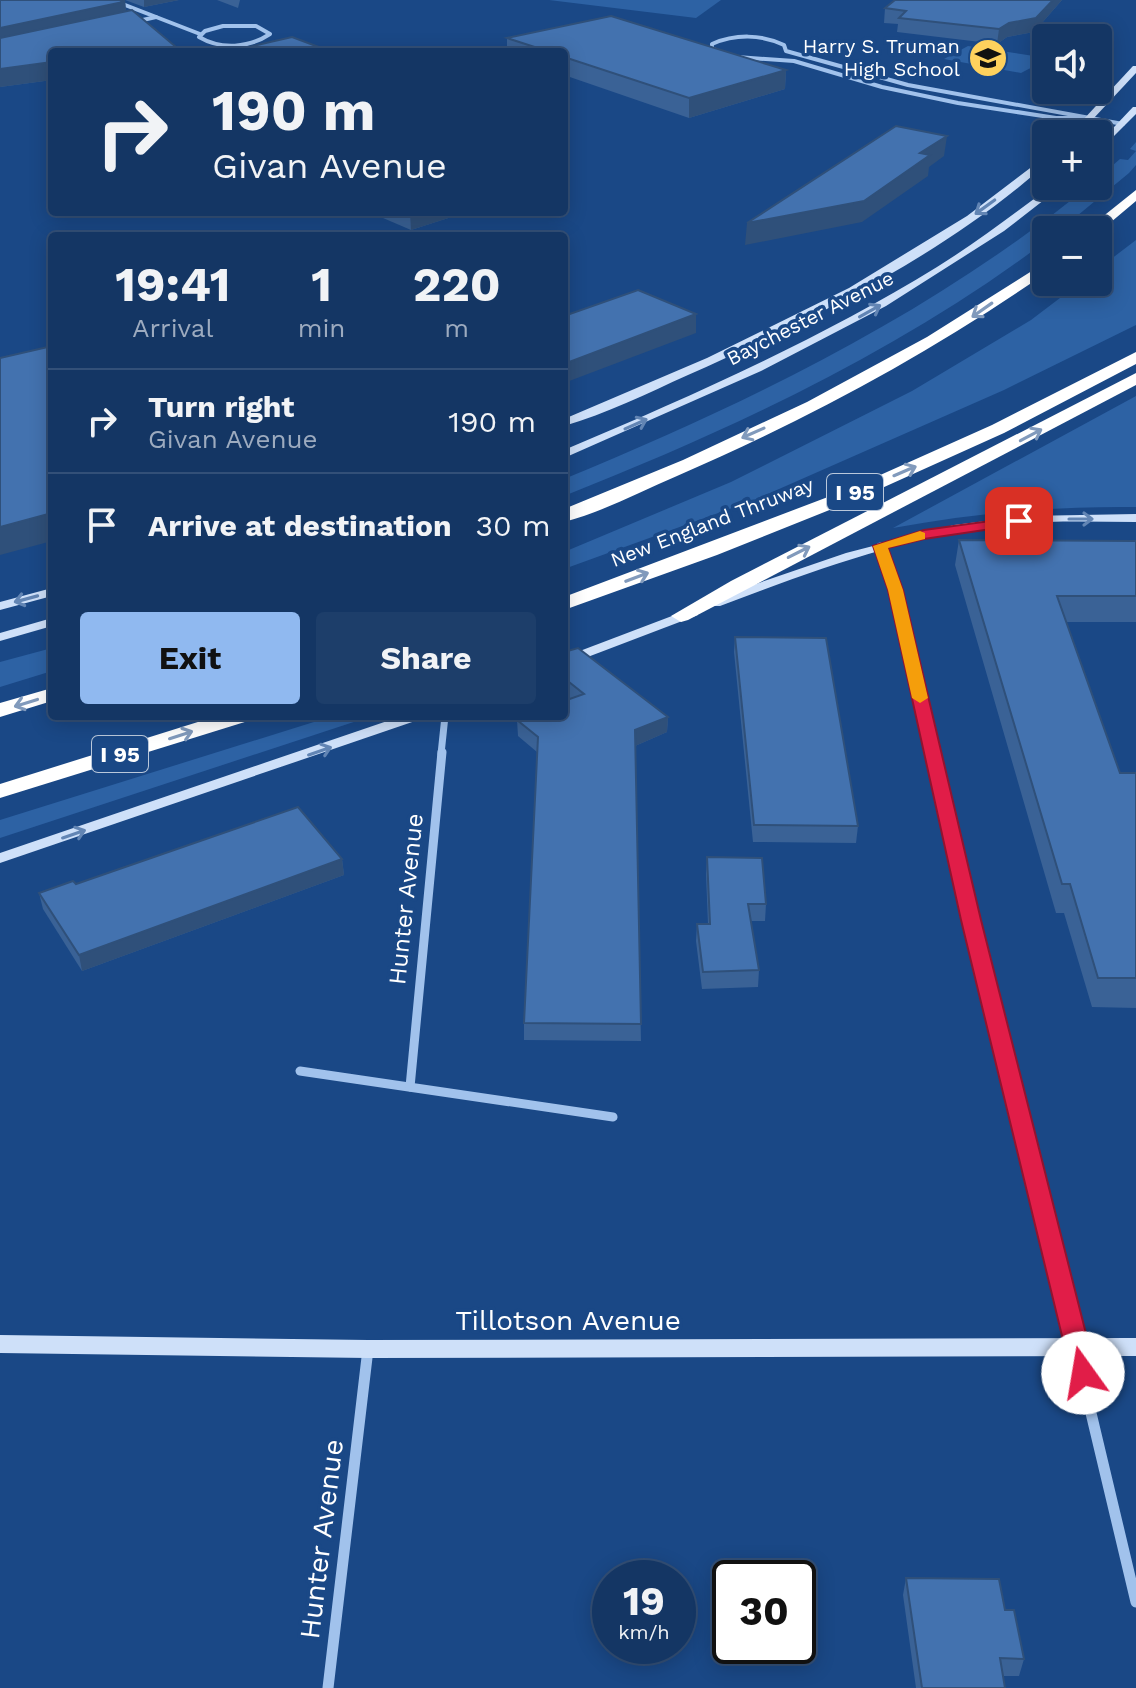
<!DOCTYPE html>
<meta charset="utf-8">
<style>
body{margin:0;font-family:"Work Sans",sans-serif;background:#1d3e6a;color:#f1f3f6;height:100vh;display:flex;flex-direction:column;font-size:30px;white-space:nowrap}
*{box-sizing:border-box;margin:0}
p{font-size:26px;color:#9dabbf}
.icon{flex:none;width:44px;height:44px;fill:none;stroke:currentColor;stroke-width:2;stroke-linecap:round;stroke-linejoin:round}
.map{position:relative;flex:1;overflow:hidden}
.sheet{position:absolute;left:48px;top:232px;width:520px;height:488px;display:flex;flex-direction:column;background:#143664;border-radius:8px;box-shadow:0 4px 20px #0003,0 0 0 2px #335078}
.sheet>*{flex:none}
.hud{position:absolute;left:48px;top:48px;width:520px;height:168px;border-radius:8px;box-shadow:0 4px 20px #0003,0 0 0 2px #335078;background:#143664;color:#f1f3f6;overflow:hidden}
.controls{position:absolute;left:1032px;top:24px;display:grid;gap:16px}
.controls a{display:grid;place-items:center;width:80px;height:80px;border-radius:8px;background:#143664;box-shadow:0 4px 20px #0003,0 0 0 2px #335078;font-size:40px}
.speed{position:absolute;left:592px;top:1560px;display:flex;gap:16px;font-size:40px;font-weight:700;text-align:center}
.speed>*{display:grid;place-content:center;width:104px;height:104px;border-radius:50%;background:#143664;box-shadow:0 4px 20px #0003,0 0 0 2px #335078;line-height:1}
.speed small{font-size:20px;font-weight:400}
.speed .limit{border:4px solid #111;border-radius:12px;background:#fff;color:#111}
.pin{position:absolute;display:grid;place-items:center;width:68px;height:68px;color:#fff;margin:-34px;border-radius:16px;box-shadow:0 4px 12px #0006}
.me{position:absolute;width:88px;margin:-44px;rotate:347deg;stroke-linejoin:round;filter:drop-shadow(0 0 6px #0008)}
.turn{display:flex;align-items:center;gap:28px;height:168px;padding:0 32px;font-size:36px}
.turn .icon{width:104px;height:104px;stroke-width:2.5}
.turn b{display:block;font-size:56px;line-height:68px}
.eta{display:flex;justify-content:space-evenly;align-items:center;height:136px;text-align:center}
.eta b{font-size:48px;font-weight:700;line-height:56px}
.button{display:flex;gap:16px;margin-top:auto;padding:16px 32px}
.button a{flex:1;height:92px;border-radius:8px;background:#90b9f0;color:#111;font-size:32px;font-weight:700;line-height:92px;text-align:center}
.button a+a{background:#1d3e6a;color:#f1f3f6}
ul{padding:0;list-style:none}
li{display:flex;align-items:center;gap:24px;height:104px;padding:0 32px;border-top:2px solid #335078}
li div{flex:1}
li b{display:block;font-size:30px}
li em{font-style:normal}
.map>svg:first-child{display:block}
.green{fill:#2d62a4}
.lines{fill:none;stroke-linecap:round;stroke-linejoin:round}
.street-far3{stroke:#a1c2ec;stroke-width:4}
.street-far2{stroke:#a1c2ec;stroke-width:7}
.street-far1{stroke:#a1c2ec;stroke-width:9}
.street{stroke:#a1c2ec;stroke-width:11}
.secondary{fill:#cee0f9;fill-rule:evenodd}
.highway{fill:#fff;fill-rule:evenodd}
.wall{fill:#3a6296}
.shaded-wall{fill:#2f507a}
.building{fill:#4372af;stroke:#2f507a;stroke-width:2}
.oneway{stroke:#6285b4}
.oneway2{stroke:#819abc}
.route{fill:#e11d48;stroke:#92132f;stroke-width:2}
.slow{fill:#f59e0b}
.labels{text-anchor:middle;stroke-width:7;stroke-linejoin:round;paint-order:stroke}
.far-poi-label{font-size:20px;fill:#fff;stroke:#1a4886;text-anchor:end}
.far-street-label{font-size:20px;fill:#fff;stroke:#1a4886}
.shield{fill:#1a4886;stroke:#bac8db;stroke-width:2}
.shield-label{font-size:22px;font-weight:bold;fill:#fff}
.street-label{font-size:24px;fill:#fff;stroke:#1a4886}
.near-street-label{font-size:28px;fill:#fff;stroke:#1a4886}
</style>
<div class="map">
<svg width="1136" height="1688" viewBox="0 0 1136 1688">
<rect width="100%" height="100%" fill="#1a4886"/>
<g class="green">
<polygon points="549,0 721,0 696,18"/>
<polygon points="968,46 1034,56 1044,61 1021,73 944,59"/>
<path d="M1136,142V165L1129,173L1060,230H1046V241C900,351 733,429 564,496V479C752,401 930,315 1089,186H1098V178L1120,159L1128,160L1136,151L1130,149Z"/>
<polygon points="1136,240 1136,325 1004,390 754,500 564,569 564,552 731,482 912,391 1031,320 1081,282 1098,282 1098,269"/>
<path d="M1136,396V507C1055,506 973,513 893,528Z"/>
<polygon points="52,648 52,671 0,687 0,662"/>
<polygon points="333,716 372,716 0,838 0,820"/>
</g>
<g class="lines">
<g class="street-far3">
<polyline points="112,0 200,34"/>
<polyline points="134,22 156,17"/>
<path d="M223,26H256L270,34C249,48 221,50 199,37L205,31Z"/>
<path d="M720,53L712,48V44C735,34 761,34 784,45L786,51L908,85L1123,124"/>
<polyline points="737,57 794,61 882,87 958,103 1056,118 1090,118"/>
</g>
<g class="street-far2">
<polyline points="880,546 895,590 933,754"/>
<polyline points="441,754 445,716"/>
</g>
<g class="street-far1">
<polyline points="933,752 1032,1163"/>
<polyline points="300,1071 613,1117"/>
<polyline points="410,1087 442,752"/>
</g>
<g class="street">
<polyline points="1031,1161 1136,1602"/>
<polyline points="328,1688 368,1349"/>
</g>
<g class="secondary">
<polygon points="1133,66 1136,66 1136,73 1079,134 1070,134"/>
<polygon points="1133,107 1136,107 1136,114 1098,152 1098,144"/>
<path d="M1046,156V164C947,253 810,321 688,375C648,393 606,414 564,426V419L707,358L849,288L967,216Z"/>
<path d="M1051,186H1062L1004,231L886,306L761,371L564,458V450C692,396 818,340 937,267C977,242 1014,214 1051,186Z"/>
<path d="M1136,514V522C1093,522 1050,520 1008,525C908,535 813,571 720,606H710L708,603L744,588L846,553L954,525L1026,516Z"/>
<polygon points="52,588 52,596 0,610 0,602"/>
<polygon points="693,608 698,609 698,615 564,666 564,657"/>
<polygon points="52,618 52,626 0,641 0,633"/>
<polygon points="402,716 423,716 421,719 0,863 0,853"/>
<polygon points="0,1335 368,1340 1136,1338 1136,1356 368,1358 0,1353"/>
</g>
<g class="highway">
<polygon points="1136,190 1136,201 1098,233 1098,230 1086,230"/>
<path d="M1046,262V273C930,353 807,420 677,476C641,491 603,512 564,522V509L683,460L807,402L927,337Z"/>
<polygon points="1136,352 1136,364 1004,433 862,497 717,555 564,610 564,597 849,489 992,425"/>
<polygon points="1136,373 1136,385 688,620 681,622 671,616 731,581"/>
<polygon points="52,688 52,701 0,717 0,703"/>
<polygon points="217,716 251,716 248,721 0,798 0,784"/>
</g>
</g>
<g class="wall">
<polygon points="0,0 179,0 144,7 125,0 126,11 124,11 176,47 176,52 52,52 52,80 0,87"/>
<polygon points="217,0 240,0 238,8"/>
<polygon points="895,0 1062,0 1034,32 1007,37 997,44 897,32 898,24 884,23 885,8"/>
<polygon points="507,38 786,70 785,89 689,118 564,75 564,52 507,52"/>
<polygon points="369,212 467,212 411,230"/>
<polygon points="959,540 1136,541 1136,622 1066,622 1120,773 1136,773 1136,1008 1092,1007 1064,913 1056,913 955,565"/>
<polygon points="564,637 565,652 668,717 667,732 635,746 641,1041 524,1040 524,1023 537,752 518,736 517,720 571,699 564,693"/>
<polygon points="735,637 858,826 856,843 753,842 734,652"/>
<polygon points="707,857 766,904 765,921 751,921 759,970 758,987 702,989 696,941 697,924 708,924 706,874"/>
<polygon points="342,859 344,875 82,971 43,909 39,893 76,884"/>
<polygon points="906,1578 1005,1610 1024,1659 1019,1676 1003,1676 1005,1688 916,1688 903,1595"/>
</g>
<g class="shaded-wall">
<polygon points="116,0 125,0 126,11 124,11 125,18 0,45 0,28"/>
<polygon points="144,0 179,0 144,7"/>
<polygon points="1053,0 1062,0 1034,32 1007,37 997,44 999,29"/>
<polygon points="176,47 176,52 135,52"/>
<polygon points="52,62 52,80 0,87 0,69"/>
<polygon points="786,70 785,89 689,118 689,98"/>
<polygon points="947,136 944,156 929,167 928,176 862,222 745,245 747,223 920,153"/>
<polygon points="410,212 467,212 411,230"/>
<polygon points="696,314 696,333 564,383 564,364"/>
<polygon points="52,513 52,541 0,555 0,527"/>
<polygon points="668,717 667,732 635,746 635,730"/>
<polygon points="342,859 344,875 82,971 79,955"/>
</g>
<g class="building">
<polygon points="0,0 120,0 123,2 0,28"/>
<polygon points="895,0 1053,0 1036,18 1009,23 999,29 899,18 906,11 885,8"/>
<polygon points="132,10 176,47 135,52 52,52 52,62 0,69 0,38"/>
<polygon points="611,16 786,70 689,98 564,57 564,52 550,52 507,38"/>
<polygon points="292,37 332,52 227,52"/>
<polygon points="896,126 947,136 920,153 930,155 864,201 747,223"/>
<polygon points="638,290 696,314 564,364 564,316"/>
<polygon points="52,346 52,513 0,527 0,358"/>
<polygon points="959,540 1136,541 1136,596 1057,596 1120,773 1136,773 1136,978 1098,978 1070,884 1062,884"/>
<polygon points="735,637 826,638 858,826 754,825"/>
<polygon points="578,648 668,717 635,730 641,1024 524,1023 538,737 517,720 527,716 564,716 564,701 584,694 564,678 564,652"/>
<polygon points="298,807 342,859 79,955 39,893 73,881 76,884"/>
<polygon points="707,857 762,858 766,904 748,904 759,970 703,972 697,924 710,924"/>
<polygon points="906,1578 999,1579 1005,1610 1014,1610 1024,1659 1000,1658 1005,1688 922,1688"/>
</g>
<defs><path id="oneway-shaft" d="M-6 0H5M1.5-3L5.5 0L1.5 3" fill="none" stroke-width="1.6" stroke-linecap="round" stroke-linejoin="round" transform="scale(2)"/></defs>
<g class="oneway">
<use href="#oneway-shaft" transform="translate(985 207) rotate(144)"/>
<use href="#oneway-shaft" transform="translate(870 311) rotate(-29)"/>
<use href="#oneway-shaft" transform="translate(636 424) rotate(-24)"/>
<use href="#oneway-shaft" transform="translate(1081 519)"/>
<use href="#oneway-shaft" transform="translate(26 599) rotate(165)"/>
<use href="#oneway-shaft" transform="translate(320 751) rotate(-19)"/>
<use href="#oneway-shaft" transform="translate(74 834) rotate(-19)"/>
</g>
<g class="oneway2">
<use href="#oneway-shaft" transform="translate(982 310) rotate(145)"/>
<use href="#oneway-shaft" transform="translate(753 433) rotate(156)"/>
<use href="#oneway-shaft" transform="translate(1031 435) rotate(-28)"/>
<use href="#oneway-shaft" transform="translate(905 471) rotate(-23)"/>
<use href="#oneway-shaft" transform="translate(799 552) rotate(-27)"/>
<use href="#oneway-shaft" transform="translate(637 577) rotate(-21)"/>
<use href="#oneway-shaft" transform="translate(26 703) rotate(163)"/>
<use href="#oneway-shaft" transform="translate(181 735) rotate(-18)"/>
</g>
<polygon class="route" points="1019,517 1027,521 1024,524 924,539 888,548 903,590 981,920 1096,1373 1092,1381 1083,1384 1075,1381 1071,1373 961,920 888,590 873,546 924,530"/>
<polygon class="slow" points="920,531 925,533 925,539 888,548 903,590 928,698 920,703 912,698 888,590 873,546"/>
<defs>
<g id="school-disc" transform="scale(2)"><circle r="9.5" fill="#fed15d" stroke="#1a4886"/><path d="M0-5L7-2L0 1L-7-2ZM-4 1L0 2.5L4 1V4Q0 6-4 4Z" fill="#111"/></g>
</defs>
<g fill-rule="evenodd">
<use href="#school-disc" x="988" y="58"/>
</g>
<g class="labels">
<g class="far-poi-label">
<text x="960" y="53">Harry S. Truman<tspan x="960" dy="23">High School</tspan></text>
</g>
<g class="far-street-label">
<text transform="translate(810 318) rotate(-27)" y="7">Baychester Avenue</text>
<text transform="translate(712 522) rotate(-21)" y="7">New England Thruway</text>
</g>
<g class="shield">
<rect x="827" y="474" width="56" height="36" rx="6"/>
<rect x="92" y="736" width="56" height="36" rx="6"/>
</g>
<g class="shield-label">
<text x="855" y="500">I 95</text>
<text x="120" y="762">I 95</text>
</g>
<g class="street-label">
<text transform="translate(406 899) rotate(-84)" y="8">Hunter Avenue</text>
</g>
<g class="near-street-label">
<text x="568" y="1330">Tillotson Avenue</text>
<text transform="translate(321 1539) rotate(-83)" y="10">Hunter Avenue</text>
</g>
</g>
</svg>
<div class="controls">
<a><svg class="icon" aria-label="sound" viewBox="0 0 24 24"><path d="M4 9h4l5-4v14l-5-4H4zM17 9q2 3 0 6"/></svg></a>
<a>+</a>
<a>−</a>
</div>
<div class="speed"><div>19<small>km/h</small></div><div class="limit">30</div></div>
<div class="pin" style="left:1019px;top:521px;background:#d93025"><svg class="icon" aria-label="arrive" viewBox="0 0 24 24"><path d="M6 21V4h12l-3 4 3 4H6"/></svg></div>
<svg class="me" style="left:1083px;top:1373px" viewBox="-20 -20 40 40"><circle r="19" fill="#fff"/><path d="M0-13L10 11 0 6-10 11z" fill="#e11d48"/></svg>
<div class="hud">
<div class="turn"><svg class="icon" aria-label="right" viewBox="0 0 24 24"><path d="M7 20v-9h11M14 6l5 5-5 5"/></svg><div><b>190 m</b>Givan Avenue</div></div>
</div>
<section class="sheet">
<div class="eta">
<div><b>19:41</b><p>Arrival</p></div>
<div><b>1</b><p>min</p></div>
<div><b>220</b><p>m</p></div>
</div>
<ul>
<li><svg class="icon" aria-label="right" viewBox="0 0 24 24"><path d="M7 20v-9h11M14 6l5 5-5 5"/></svg><div><b>Turn right</b><p>Givan Avenue</p></div><em>190 m</em></li>
<li><svg class="icon" aria-label="arrive" viewBox="0 0 24 24"><path d="M6 21V4h12l-3 4 3 4H6"/></svg><div><b>Arrive at destination</b></div><em>30 m</em></li>
</ul>
<div class="button"><a>Exit</a><a>Share</a></div>
</section>
</div>
